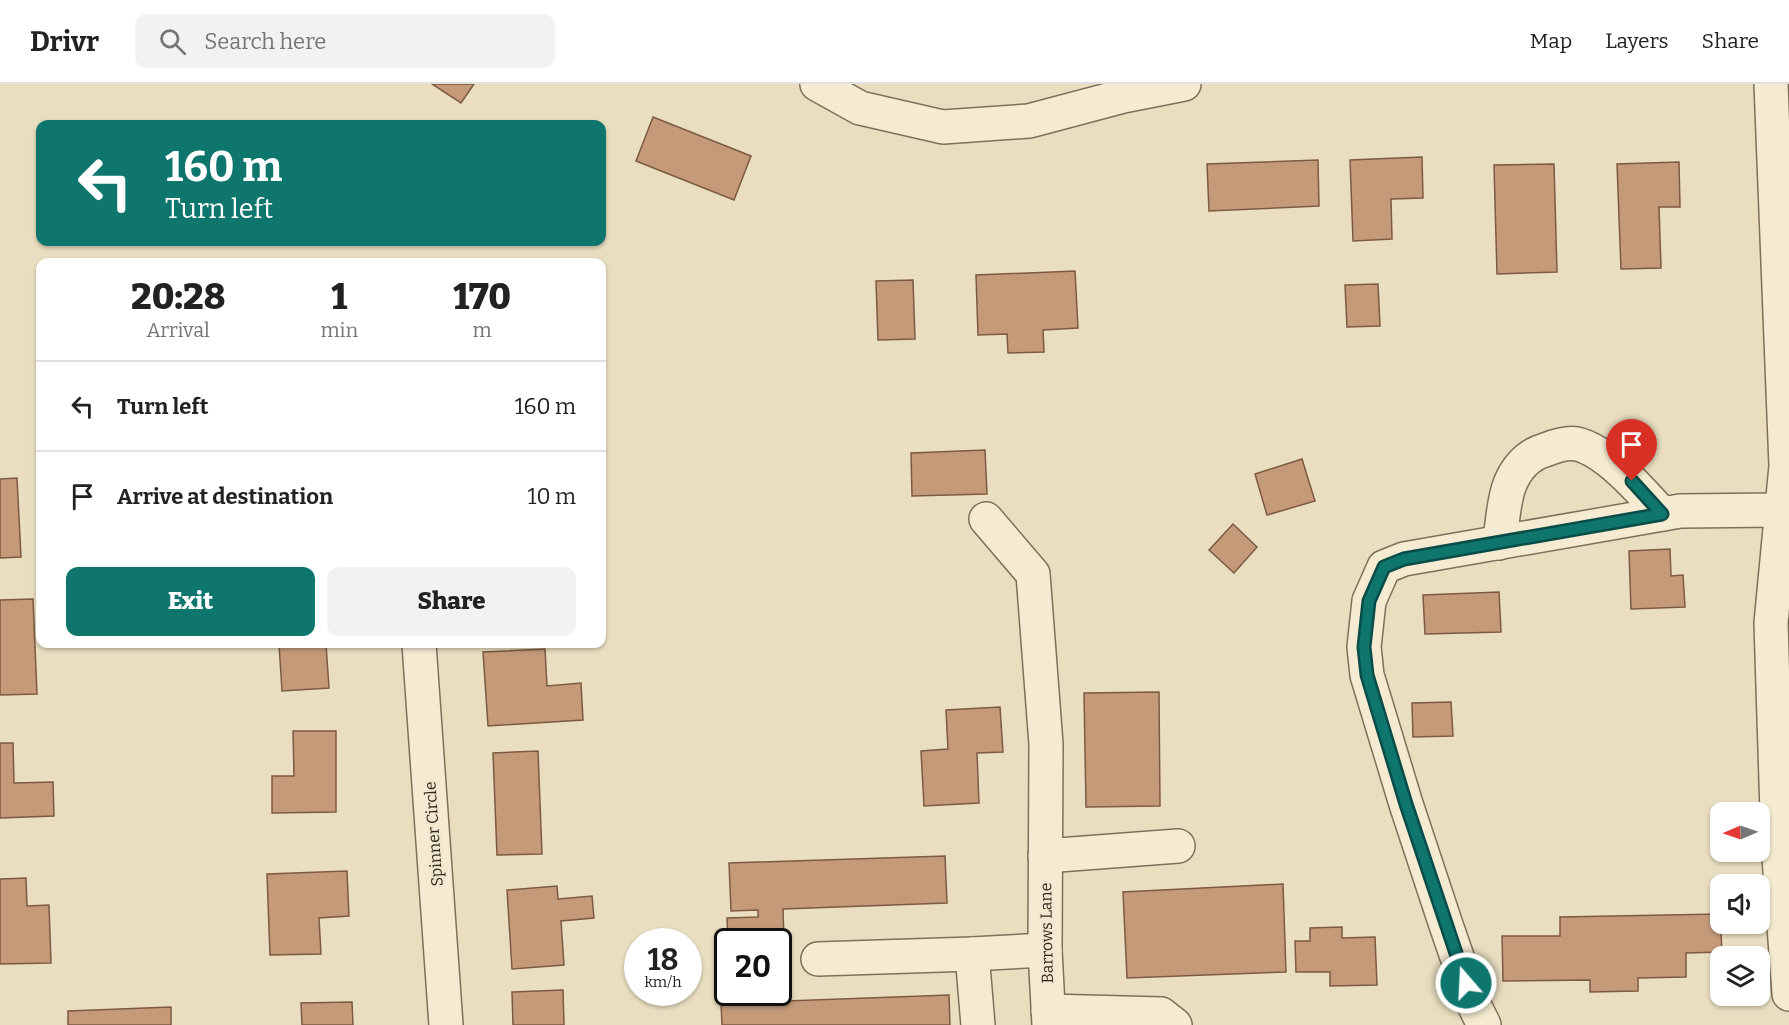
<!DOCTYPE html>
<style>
body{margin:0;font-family:Bitter,serif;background:#f2f2f2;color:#222;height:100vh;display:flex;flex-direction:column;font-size:22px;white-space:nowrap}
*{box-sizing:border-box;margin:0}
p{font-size:20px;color:#767676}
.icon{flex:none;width:33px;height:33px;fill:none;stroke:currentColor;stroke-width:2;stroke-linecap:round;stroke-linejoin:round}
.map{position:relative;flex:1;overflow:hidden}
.sheet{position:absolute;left:36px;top:174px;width:570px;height:390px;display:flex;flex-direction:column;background:#fff;border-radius:12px;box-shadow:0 2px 4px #0004}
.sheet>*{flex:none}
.guide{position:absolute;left:36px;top:36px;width:570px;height:126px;border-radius:12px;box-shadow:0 2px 4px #0004;background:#0f766e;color:#fff;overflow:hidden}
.needle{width:39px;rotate:268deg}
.controls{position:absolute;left:1710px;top:718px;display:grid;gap:12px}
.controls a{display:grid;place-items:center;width:60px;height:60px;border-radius:12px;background:#fff;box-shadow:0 2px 4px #0004;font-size:30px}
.speed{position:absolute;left:624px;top:844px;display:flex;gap:12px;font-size:30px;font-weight:700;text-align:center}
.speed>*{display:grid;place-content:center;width:78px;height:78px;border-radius:50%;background:#fff;box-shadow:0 2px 4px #0004;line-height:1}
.speed small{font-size:15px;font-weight:400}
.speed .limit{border:3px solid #111;border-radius:9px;background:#fff;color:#111}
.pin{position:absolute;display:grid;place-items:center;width:51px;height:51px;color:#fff;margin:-62px -26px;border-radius:50% 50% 50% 0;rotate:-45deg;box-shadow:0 0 6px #0007}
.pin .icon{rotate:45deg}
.me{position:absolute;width:66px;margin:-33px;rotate:341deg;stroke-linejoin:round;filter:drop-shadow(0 0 4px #0008)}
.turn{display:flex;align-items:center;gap:21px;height:126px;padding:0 30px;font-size:27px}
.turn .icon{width:78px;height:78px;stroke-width:2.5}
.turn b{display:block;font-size:42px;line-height:51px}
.eta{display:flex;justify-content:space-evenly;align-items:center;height:102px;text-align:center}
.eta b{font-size:36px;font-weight:800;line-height:42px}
.button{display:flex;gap:12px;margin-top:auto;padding:12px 30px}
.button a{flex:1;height:69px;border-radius:12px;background:#0f766e;color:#fff;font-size:24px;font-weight:800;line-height:69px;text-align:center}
.button a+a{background:#f2f2f2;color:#222}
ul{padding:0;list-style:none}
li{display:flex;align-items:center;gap:18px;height:90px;padding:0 30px;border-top:2px solid #e0e0e0}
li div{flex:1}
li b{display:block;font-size:22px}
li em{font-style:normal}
header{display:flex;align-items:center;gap:36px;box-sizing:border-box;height:84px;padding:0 30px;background:#fff;border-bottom:2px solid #e0e0e0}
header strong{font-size:28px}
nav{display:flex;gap:33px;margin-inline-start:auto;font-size:21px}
.search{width:420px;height:54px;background:#f2f2f2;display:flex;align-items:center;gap:15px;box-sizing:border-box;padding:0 21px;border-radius:12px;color:#767676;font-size:22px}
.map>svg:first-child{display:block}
.building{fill:#c49a79;stroke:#7d5a42;stroke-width:1.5}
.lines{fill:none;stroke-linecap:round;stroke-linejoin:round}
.minor-casing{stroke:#806f5a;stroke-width:36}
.minor{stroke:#f5ebd2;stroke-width:33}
.route-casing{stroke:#0a4d48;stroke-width:15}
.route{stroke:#0f766e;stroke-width:10}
.labels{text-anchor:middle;stroke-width:5;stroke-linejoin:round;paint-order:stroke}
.street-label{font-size:16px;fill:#31271d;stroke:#f1e8cf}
</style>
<header>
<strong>Drivr</strong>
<div class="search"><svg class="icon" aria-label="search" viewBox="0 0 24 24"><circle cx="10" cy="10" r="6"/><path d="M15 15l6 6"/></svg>Search here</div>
<nav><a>Map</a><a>Layers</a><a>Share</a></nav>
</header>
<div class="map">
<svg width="1789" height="941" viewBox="0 0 1789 941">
<rect width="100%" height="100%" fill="#e9dec0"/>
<g class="building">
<polygon points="432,0 474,0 461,19"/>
<polygon points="653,33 751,72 734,116 636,77"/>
<polygon points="1422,73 1423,114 1391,115 1392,155 1353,157 1350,76"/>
<polygon points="1318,76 1319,122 1209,127 1207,80"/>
<polygon points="1679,78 1680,123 1659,123 1661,184 1621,185 1617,80"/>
<polygon points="1554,80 1557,188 1497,190 1494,81"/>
<polygon points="1075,187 1078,244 1043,246 1044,268 1008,269 1007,250 978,251 976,191"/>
<polygon points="913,196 915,255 878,256 876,197"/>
<polygon points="1378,200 1380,242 1347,243 1345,201"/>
<polygon points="985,366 987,410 912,412 911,369"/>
<polygon points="1302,375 1315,417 1267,431 1255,390"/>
<polygon points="17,394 21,473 0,474 0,395"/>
<polygon points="1233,440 1257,463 1234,489 1209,466"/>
<polygon points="1670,465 1671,492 1683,491 1685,523 1631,525 1629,467"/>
<polygon points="1499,508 1501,548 1425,550 1423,511"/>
<polygon points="33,515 37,610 0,611 0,516"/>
<polygon points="279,560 326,560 329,604 282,607"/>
<polygon points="545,565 547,602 581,599 583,636 488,642 483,568"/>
<polygon points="1159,608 1160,722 1086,723 1084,609"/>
<polygon points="1451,618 1453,652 1413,653 1412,619"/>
<polygon points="1000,623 1003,668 977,669 979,719 924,722 921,667 948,665 946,626"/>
<polygon points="293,647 336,647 336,728 272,729 272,692 294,692"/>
<polygon points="0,659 13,659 14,699 53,698 54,732 0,734"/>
<polygon points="538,667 542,770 497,771 493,669"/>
<polygon points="945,772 947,819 783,825 786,917 949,911 950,941 722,941 721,919 763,918 763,909 730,909 778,909 778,858 728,858 727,834 758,833 758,826 731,827 729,779"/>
<polygon points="347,787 349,832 319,834 321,870 270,871 267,790"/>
<polygon points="26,794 27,822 49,821 51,879 0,880 0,795"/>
<polygon points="1283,800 1286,888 1127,894 1123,808"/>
<polygon points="557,802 558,815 592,812 594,834 561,837 564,881 512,885 507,806"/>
<polygon points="1720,830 1722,868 1686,869 1686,893 1638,894 1638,907 1590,908 1590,896 1503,897 1502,852 1560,852 1560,833"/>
<polygon points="1342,843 1342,854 1375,853 1377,901 1330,902 1330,888 1296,888 1295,857 1310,857 1310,844"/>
<polygon points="563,906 564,941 513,941 512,908"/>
<polygon points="352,918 353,941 302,941 301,919"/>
<polygon points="171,923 171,941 68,941 68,927"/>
</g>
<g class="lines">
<g class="minor-casing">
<g id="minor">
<polyline points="817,0 860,24 943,43 1029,37 1123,12 1184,0"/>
<polyline points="1771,0 1786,382 1771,539 1778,760 1789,910"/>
<polyline points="986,435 1033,490 1046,660 1045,866 1049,941"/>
<path d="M1499,459C1503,440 1503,417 1510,400C1517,383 1528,371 1545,366C1555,362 1567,358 1577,360C1607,367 1642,408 1662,430"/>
<polyline points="419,560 446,941"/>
<polyline points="1045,772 1178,762"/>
<polyline points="972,870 978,941"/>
<polyline points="818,875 972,870 1045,866"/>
<polyline points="1048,927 1161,930 1175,941"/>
<polyline points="1484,941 1473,919 1446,841 1406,720 1367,591 1364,563 1369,517 1384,483 1404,475 1680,427 1783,426"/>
</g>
</g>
<use href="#minor" class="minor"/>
</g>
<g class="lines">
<g class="route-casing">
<polyline id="route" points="1466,899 1406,720 1367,591 1364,563 1369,517 1384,483 1404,475 1662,430 1632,397"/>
</g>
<use href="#route" class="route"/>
</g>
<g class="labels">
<g class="street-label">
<text transform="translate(433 750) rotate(-94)" y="6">Spinner Circle</text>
<text transform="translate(1046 849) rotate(-91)" y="6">Barrows Lane</text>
</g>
</g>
</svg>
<div class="controls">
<a><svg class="needle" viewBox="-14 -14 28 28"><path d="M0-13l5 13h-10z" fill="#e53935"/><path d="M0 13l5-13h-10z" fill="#767676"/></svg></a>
<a><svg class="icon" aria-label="sound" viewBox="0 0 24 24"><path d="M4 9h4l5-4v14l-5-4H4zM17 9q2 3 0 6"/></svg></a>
<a><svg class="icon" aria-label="layers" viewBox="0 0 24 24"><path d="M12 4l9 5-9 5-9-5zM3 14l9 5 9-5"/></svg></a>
</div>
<div class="speed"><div>18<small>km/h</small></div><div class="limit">20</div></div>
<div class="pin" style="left:1632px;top:397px;background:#d93025"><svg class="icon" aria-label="arrive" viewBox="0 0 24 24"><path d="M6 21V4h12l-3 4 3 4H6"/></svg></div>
<svg class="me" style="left:1466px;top:899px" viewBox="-20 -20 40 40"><circle r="17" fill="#0f766e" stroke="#fff" stroke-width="3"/><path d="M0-11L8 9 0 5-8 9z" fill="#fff"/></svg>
<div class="guide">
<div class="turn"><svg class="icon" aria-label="left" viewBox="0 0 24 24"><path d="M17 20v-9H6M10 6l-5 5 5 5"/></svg><div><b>160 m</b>Turn left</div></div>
</div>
<section class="sheet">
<div class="eta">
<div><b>20:28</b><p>Arrival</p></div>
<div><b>1</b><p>min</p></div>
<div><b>170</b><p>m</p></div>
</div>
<ul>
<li><svg class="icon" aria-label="left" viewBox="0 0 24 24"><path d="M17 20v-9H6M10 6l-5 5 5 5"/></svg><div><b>Turn left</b></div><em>160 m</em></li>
<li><svg class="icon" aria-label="arrive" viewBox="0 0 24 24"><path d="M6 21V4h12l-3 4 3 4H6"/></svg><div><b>Arrive at destination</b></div><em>10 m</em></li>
</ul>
<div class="button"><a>Exit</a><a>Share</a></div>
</section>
</div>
